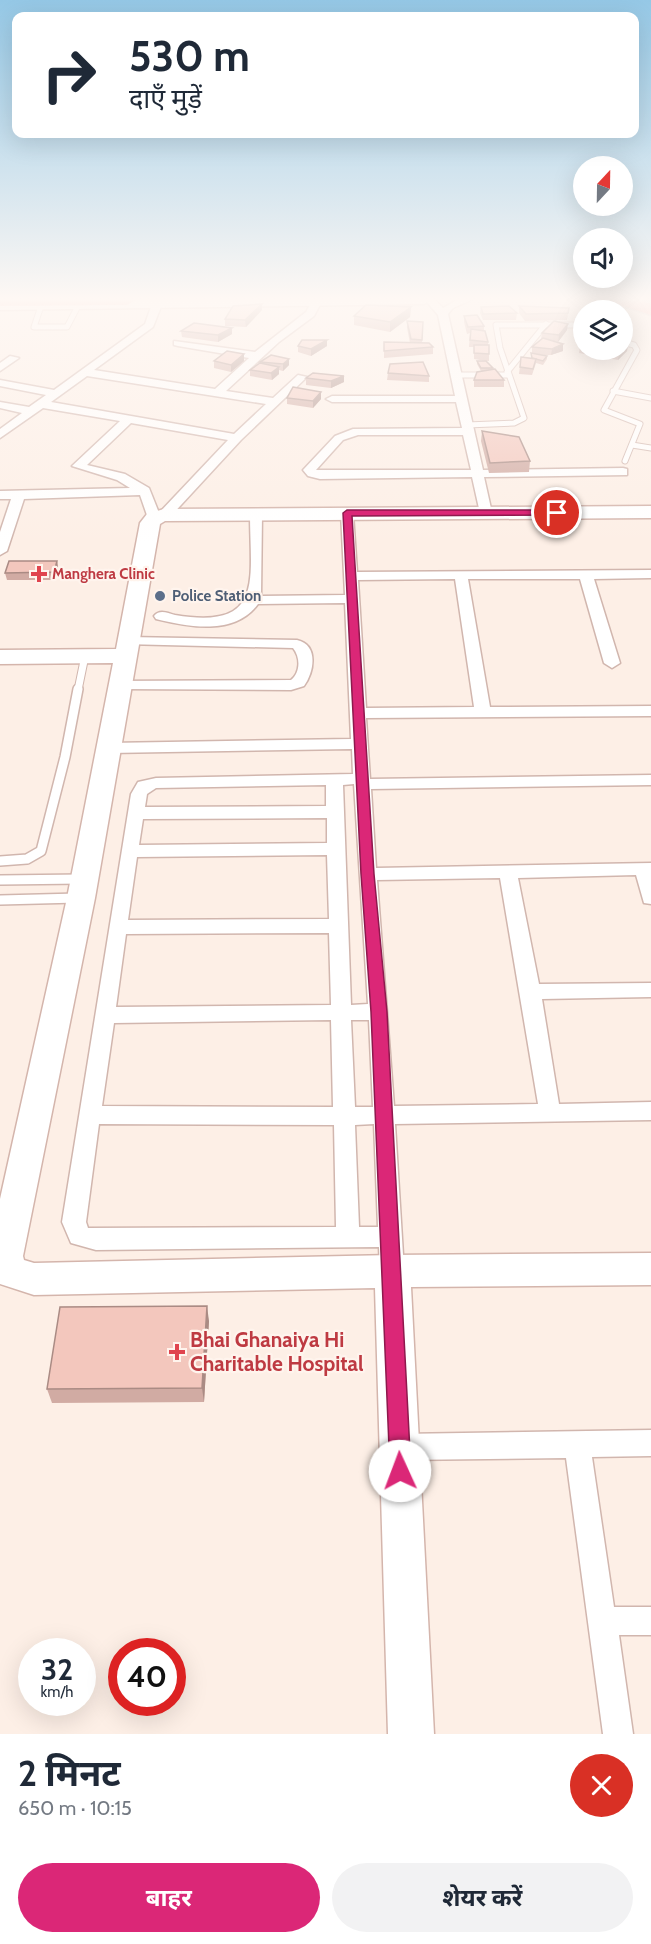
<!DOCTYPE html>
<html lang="hi">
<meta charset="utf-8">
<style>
body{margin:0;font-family:Cabin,"Noto Sans Devanagari",sans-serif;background:#f2f2f3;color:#1f2937;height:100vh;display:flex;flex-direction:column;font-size:22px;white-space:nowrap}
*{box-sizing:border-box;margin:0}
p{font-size:20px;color:#747a83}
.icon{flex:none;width:33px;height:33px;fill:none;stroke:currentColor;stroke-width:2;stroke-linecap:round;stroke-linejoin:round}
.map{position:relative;height:1734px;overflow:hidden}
.panel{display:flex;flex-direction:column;background:#fff;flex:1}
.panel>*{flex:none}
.top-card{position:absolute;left:12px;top:12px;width:627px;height:126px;border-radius:12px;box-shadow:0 6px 24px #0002;background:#fff;color:#1f2937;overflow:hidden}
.needle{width:39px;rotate:22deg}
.tools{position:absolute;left:573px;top:156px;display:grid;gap:12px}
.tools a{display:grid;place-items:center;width:60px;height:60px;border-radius:50%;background:#fff;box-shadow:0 6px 24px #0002;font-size:30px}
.speed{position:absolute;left:18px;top:1638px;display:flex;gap:12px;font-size:30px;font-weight:700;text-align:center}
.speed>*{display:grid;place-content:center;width:78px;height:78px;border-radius:50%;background:#fff;box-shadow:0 6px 24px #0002;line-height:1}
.speed small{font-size:15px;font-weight:400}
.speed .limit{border:9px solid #d22;background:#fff;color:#111}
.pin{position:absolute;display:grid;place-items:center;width:51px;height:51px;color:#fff;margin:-26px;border:3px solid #fff;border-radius:50%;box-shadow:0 2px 6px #0007}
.me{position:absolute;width:66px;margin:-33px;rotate:358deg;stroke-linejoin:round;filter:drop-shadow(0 0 4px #0008)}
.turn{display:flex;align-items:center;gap:21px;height:126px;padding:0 18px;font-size:27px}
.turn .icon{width:78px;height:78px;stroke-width:2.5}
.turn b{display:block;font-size:42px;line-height:51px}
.round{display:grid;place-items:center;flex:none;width:63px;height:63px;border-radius:32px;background:#f2f2f3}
.overview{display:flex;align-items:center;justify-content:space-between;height:102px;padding:0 18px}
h1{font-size:36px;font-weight:700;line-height:45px}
.button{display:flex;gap:12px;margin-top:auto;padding:12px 18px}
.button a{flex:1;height:69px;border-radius:36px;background:#db2777;color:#fff;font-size:24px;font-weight:700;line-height:69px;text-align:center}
.button a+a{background:#f2f2f3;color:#1f2937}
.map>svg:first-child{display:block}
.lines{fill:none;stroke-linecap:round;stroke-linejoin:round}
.highway-tunnel{stroke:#dcc7bf;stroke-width:20;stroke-dasharray:20 10;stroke-linecap:butt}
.lane-far2-casing{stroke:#d1b6ae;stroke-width:7}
.lane-far1-casing{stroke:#d1b6ae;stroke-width:9}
.lane-casing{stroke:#d1b6ae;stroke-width:12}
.street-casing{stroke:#d1b6ae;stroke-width:3}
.secondary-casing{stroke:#d4b5ac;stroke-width:3}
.highway-casing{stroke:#d9cecc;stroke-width:3}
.lane-far2{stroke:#fff;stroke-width:5}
.lane-far1{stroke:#fff;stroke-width:7}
.lane{stroke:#fff;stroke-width:9}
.street{fill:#fff;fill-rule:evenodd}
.secondary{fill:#fff;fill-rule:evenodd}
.highway{fill:#f8a09c;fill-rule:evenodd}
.wall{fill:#d1aba3}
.shaded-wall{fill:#aa8b84}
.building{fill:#f3c7bd;stroke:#aa8b84;stroke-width:1.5}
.route{fill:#db2777;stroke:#8e194d;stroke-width:1.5}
.health-dot{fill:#e0444e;stroke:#fff4ed;stroke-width:2}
.service-dot{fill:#5c6f8a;stroke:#fff4ed;stroke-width:2}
.labels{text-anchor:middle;stroke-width:4.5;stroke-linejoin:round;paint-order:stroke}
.far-health-label{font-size:15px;font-weight:bold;fill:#be3a42;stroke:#fff4ed;text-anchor:start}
.far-service-label{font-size:15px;font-weight:bold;fill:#4e5e75;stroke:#fff4ed;text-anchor:start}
.near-health-label{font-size:21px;font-weight:bold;fill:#be3a42;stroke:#fff4ed;text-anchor:start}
</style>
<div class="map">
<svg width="651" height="1734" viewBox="0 0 651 1734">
<rect width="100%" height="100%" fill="#fdefe6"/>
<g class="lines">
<polyline class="highway-tunnel" points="639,300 650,304"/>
<g class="lane-far2-casing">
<g id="lane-far2">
<polyline points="41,306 34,327 67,327 78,306"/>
<polyline points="592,307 593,310"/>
<polyline points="622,342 634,345 637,350 604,410 640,424 625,461"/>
<polyline points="507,372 546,324"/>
<polyline points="456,375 508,375"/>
<polyline points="613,391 651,398"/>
<polyline points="467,425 514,423 524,418 500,348 496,325 584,325"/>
<polyline points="632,445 651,448"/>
</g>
</g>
<g class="lane-far1-casing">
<polyline id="lane-far1" points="78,690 85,656"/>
</g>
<g class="lane-casing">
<g id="lane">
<polyline points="0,861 27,859 41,851 65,757 78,689"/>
<polyline points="0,880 82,879"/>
<polyline points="0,900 78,898"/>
</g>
</g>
<g class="street-casing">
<g id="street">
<path d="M313,300L322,301L314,316L279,342L226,391L273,398L298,375L307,377L241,440L169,518L149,521L140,495L24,499L7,551L0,555V532L11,499H0V491L130,488L117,480L72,466L120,421L43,408L0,438V429L22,413L0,408V402L29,407L46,395L0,386V380L54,390L145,324L152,304L157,301L162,304L153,327L94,370L215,389L249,358L178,346L174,345V341L255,352L306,312ZM87,376L266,404L234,434L51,402ZM131,423L228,440L159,513L149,488L125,474L87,465Z"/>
<path d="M425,300H435L443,308L457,300H471L453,308L448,314L483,470L623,468L627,469V475L484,477L492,513L486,517L480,513L472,477L320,479L308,476L303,470L335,436L353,429L462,428L456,402H332L326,399L332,396H455L438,315ZM358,435H463L471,470H316L343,440Z"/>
<polygon points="10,356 19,358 0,371 0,363"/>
<path d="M347,509L353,513L357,572L651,570V578L594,579L620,663L612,668L604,663L580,579H468L490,707L651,706V716L366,718L370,779L651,775V785L371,789L376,868L651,863V904L644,903L636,875L518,878L539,984L651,983V997L542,999L559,1104L651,1102V1120L395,1124L404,1271L400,1279L392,1282L384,1279L380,1271L379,1247L96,1250L71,1243L62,1222L131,794L138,782L156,778L353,774L352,749L109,753L101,748L109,743L351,739L345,603L258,604C235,636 189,627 156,619L154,616C160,609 167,613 175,615C265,630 250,580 250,514L256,510L262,514L261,596L345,595L341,513ZM455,579L474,707L366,708L358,580ZM354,784L368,1004L351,1005L343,785ZM326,785V806L145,807L147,794L156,788ZM327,818V843L139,845L143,819ZM327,855L329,919L128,920L137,857ZM500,878L538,1104L394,1106L377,880ZM329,933L331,1005L116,1007L126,934ZM331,1020L333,1107L102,1106L114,1023ZM351,1020H369L373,1107H355ZM99,1124L334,1125L336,1227L88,1228L86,1222ZM374,1124L378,1227H359L355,1125Z"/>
<path d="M128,637L297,640C319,645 314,672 304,686L291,690L120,689L115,687L112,684L115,681L291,680C300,673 301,658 293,648L123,644L121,641L123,638Z"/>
<polygon points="651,1430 651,1456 592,1457 614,1607 651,1607 651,1635 619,1635 633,1734 603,1734 566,1458 400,1460 391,1456 387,1447 391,1438 400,1434"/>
</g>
</g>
<g class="secondary-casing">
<g id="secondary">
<polygon points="112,300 431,300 424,304 0,310 0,302"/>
<polygon points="651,506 651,518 165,521 160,524 95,898 23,1256 24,1260 34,1263 392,1255 651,1253 651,1285 411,1287 434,1734 388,1734 375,1288 34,1295 0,1284 0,1199 67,898 113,663 0,664 0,650 116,649 140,523 147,514 164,509"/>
</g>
</g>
<g class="highway-casing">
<g id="highway">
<polygon points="0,300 136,300 127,305 0,306"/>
<polygon points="614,300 640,300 651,304 651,315 617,304"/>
</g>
</g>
<use href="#lane-far2" class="lane-far2"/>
<use href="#lane-far1" class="lane-far1"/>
<use href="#lane" class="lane"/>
<use href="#street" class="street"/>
<use href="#secondary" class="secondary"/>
<use href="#highway" class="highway"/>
</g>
<g class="wall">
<polygon points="262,304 262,310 246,327 225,326 225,319"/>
<polygon points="519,306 569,308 567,320 525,321 519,313"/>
<polygon points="411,307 410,317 390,332 354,325 354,316"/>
<polygon points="481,307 517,313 516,320 483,320 480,313"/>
<polygon points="464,316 484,326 484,331 488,342 489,354 489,361 486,361 493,368 493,370 504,380 504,387 474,387 474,380 481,371 477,364 477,361 486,361 474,359 474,347 469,347 470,333 467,334 464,322"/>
<polygon points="407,321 423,322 422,343 433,347 433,354 384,358 384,342 410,343 407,328"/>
<polygon points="232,328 232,334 218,342 182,337 181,331"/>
<polygon points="567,330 558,342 554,341 563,344 563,351 551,355 544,355 547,356 547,359 543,365 536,363 532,375 519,374 521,357 531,358 531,353 532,353 532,347 541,339 542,333"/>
<polygon points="584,343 584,350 622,350 628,345 627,351 618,360 579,353 580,346"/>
<polygon points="298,346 327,346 311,356 298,352"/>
<polygon points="244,354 244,361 231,372 214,368 214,361"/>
<polygon points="260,362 289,365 283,371 279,370 279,374 272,380 250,376 250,370 260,363"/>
<polygon points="388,373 429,376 429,382 387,380"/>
<polygon points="344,376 344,382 331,388 306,385 306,378"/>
<polygon points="287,398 321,399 313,408 287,404"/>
<polygon points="482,431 530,461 529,472 489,473 481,441"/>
<polygon points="57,561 58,568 55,580 7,580 5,573"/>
<polygon points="209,1321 204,1402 52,1403 47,1389"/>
</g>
<g class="shaded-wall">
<polygon points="262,304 262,310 246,327 245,320"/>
<polygon points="411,307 410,317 390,332 390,322"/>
<polygon points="568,324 567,330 558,342 559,335"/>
<polygon points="232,328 232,334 218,342 218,335"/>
<polygon points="327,340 327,346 311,356 311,349"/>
<polygon points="563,344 563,351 551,355 552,349"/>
<polygon points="628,345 627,351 618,360 619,353"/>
<polygon points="244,354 244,361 231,372 231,365"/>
<polygon points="289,359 289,365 283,371 283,364"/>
<polygon points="279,367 279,374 272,380 271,373"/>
<polygon points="344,376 344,382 331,388 331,381"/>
<polygon points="321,392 321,399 313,408 313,401"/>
<polygon points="57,561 58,568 55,580 54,572"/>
<polygon points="207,1306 209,1321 204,1402 202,1388"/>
</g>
<g class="building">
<polygon points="262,304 245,320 225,319 233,306"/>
<polygon points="366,305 411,307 390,322 354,316"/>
<polygon points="509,306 517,313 483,314 481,307"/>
<polygon points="519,306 569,308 568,313 526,314"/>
<polygon points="477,315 484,326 468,327 464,316"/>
<polygon points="407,321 423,322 422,340 411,339"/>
<polygon points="554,321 568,324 559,335 542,333"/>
<polygon points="194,323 232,328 218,335 181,331"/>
<polygon points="471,329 485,331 488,342 470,340"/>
<polygon points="543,338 563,344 552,349 532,347"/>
<polygon points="302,340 327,340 311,349 298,346"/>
<polygon points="384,342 429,343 433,347 384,351"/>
<polygon points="622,344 628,345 619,353 599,350 622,350"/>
<polygon points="474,345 489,345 489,354 474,353"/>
<polygon points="227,351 244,354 231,365 214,361"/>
<polygon points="531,353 547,356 543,361 532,358"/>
<polygon points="271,355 289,359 283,364 260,362"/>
<polygon points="521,357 536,359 533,369 520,367"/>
<polygon points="477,361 486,361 493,368 481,368"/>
<polygon points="423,362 429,376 388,373 390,364"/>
<polygon points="260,363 279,367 271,373 250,370"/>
<polygon points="495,369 504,380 474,380 477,372"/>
<polygon points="313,373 344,376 331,381 306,378"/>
<polygon points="293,387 321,392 313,401 287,398"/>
<polygon points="482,431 519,437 530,461 490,463"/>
<polygon points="9,561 57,561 54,572 5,573"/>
<polygon points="207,1306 202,1388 47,1389 60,1307"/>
</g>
<linearGradient id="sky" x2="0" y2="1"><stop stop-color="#95c8e6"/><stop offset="0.55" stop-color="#fef8f4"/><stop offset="1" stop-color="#fef8f4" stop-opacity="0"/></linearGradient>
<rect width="651" height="543" fill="url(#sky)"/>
<polygon class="route" points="557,510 562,513 560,515 352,516 374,874 387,1012 411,1471 408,1478 400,1481 393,1478 390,1471 371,1012 361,874 343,513 347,510"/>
<g class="health-dot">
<path d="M36 565h6v6h6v6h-6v6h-6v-6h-6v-6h6z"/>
<path d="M174 1343h6v6h6v6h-6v6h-6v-6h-6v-6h6z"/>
</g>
<circle class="service-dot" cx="160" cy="596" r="6"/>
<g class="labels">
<g class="far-health-label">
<text x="52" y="579">Manghera Clinic</text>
</g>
<g class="far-service-label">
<text x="172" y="601">Police Station</text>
</g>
<g class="near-health-label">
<text x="190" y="1347">Bhai Ghanaiya Hi<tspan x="190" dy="24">Charitable Hospital</tspan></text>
</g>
</g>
</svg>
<div class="tools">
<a><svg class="needle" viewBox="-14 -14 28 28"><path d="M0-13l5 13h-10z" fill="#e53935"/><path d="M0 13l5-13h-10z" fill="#747a83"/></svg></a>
<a><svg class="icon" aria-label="sound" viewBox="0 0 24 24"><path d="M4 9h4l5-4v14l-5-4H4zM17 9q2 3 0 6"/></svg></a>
<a><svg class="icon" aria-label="layers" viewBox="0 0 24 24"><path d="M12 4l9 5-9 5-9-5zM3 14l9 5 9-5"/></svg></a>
</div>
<div class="speed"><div>32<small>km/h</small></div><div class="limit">40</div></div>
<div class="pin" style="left:557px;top:513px;background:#d93025"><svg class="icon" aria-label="arrive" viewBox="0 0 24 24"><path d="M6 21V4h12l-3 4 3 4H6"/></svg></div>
<svg class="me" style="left:400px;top:1471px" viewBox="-20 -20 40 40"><circle r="19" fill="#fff"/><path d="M0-13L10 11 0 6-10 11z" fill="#db2777"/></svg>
<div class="top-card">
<div class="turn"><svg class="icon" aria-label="right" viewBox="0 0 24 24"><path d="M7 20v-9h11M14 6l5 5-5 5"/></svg><div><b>530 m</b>दाएँ मुड़ें</div></div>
</div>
</div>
<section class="panel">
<div class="overview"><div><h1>2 मिनट</h1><p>650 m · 10:15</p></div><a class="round" style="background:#d93025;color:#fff"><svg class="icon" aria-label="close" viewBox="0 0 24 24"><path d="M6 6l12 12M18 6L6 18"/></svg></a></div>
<div class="button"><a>बाहर</a><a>शेयर करें</a></div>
</section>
